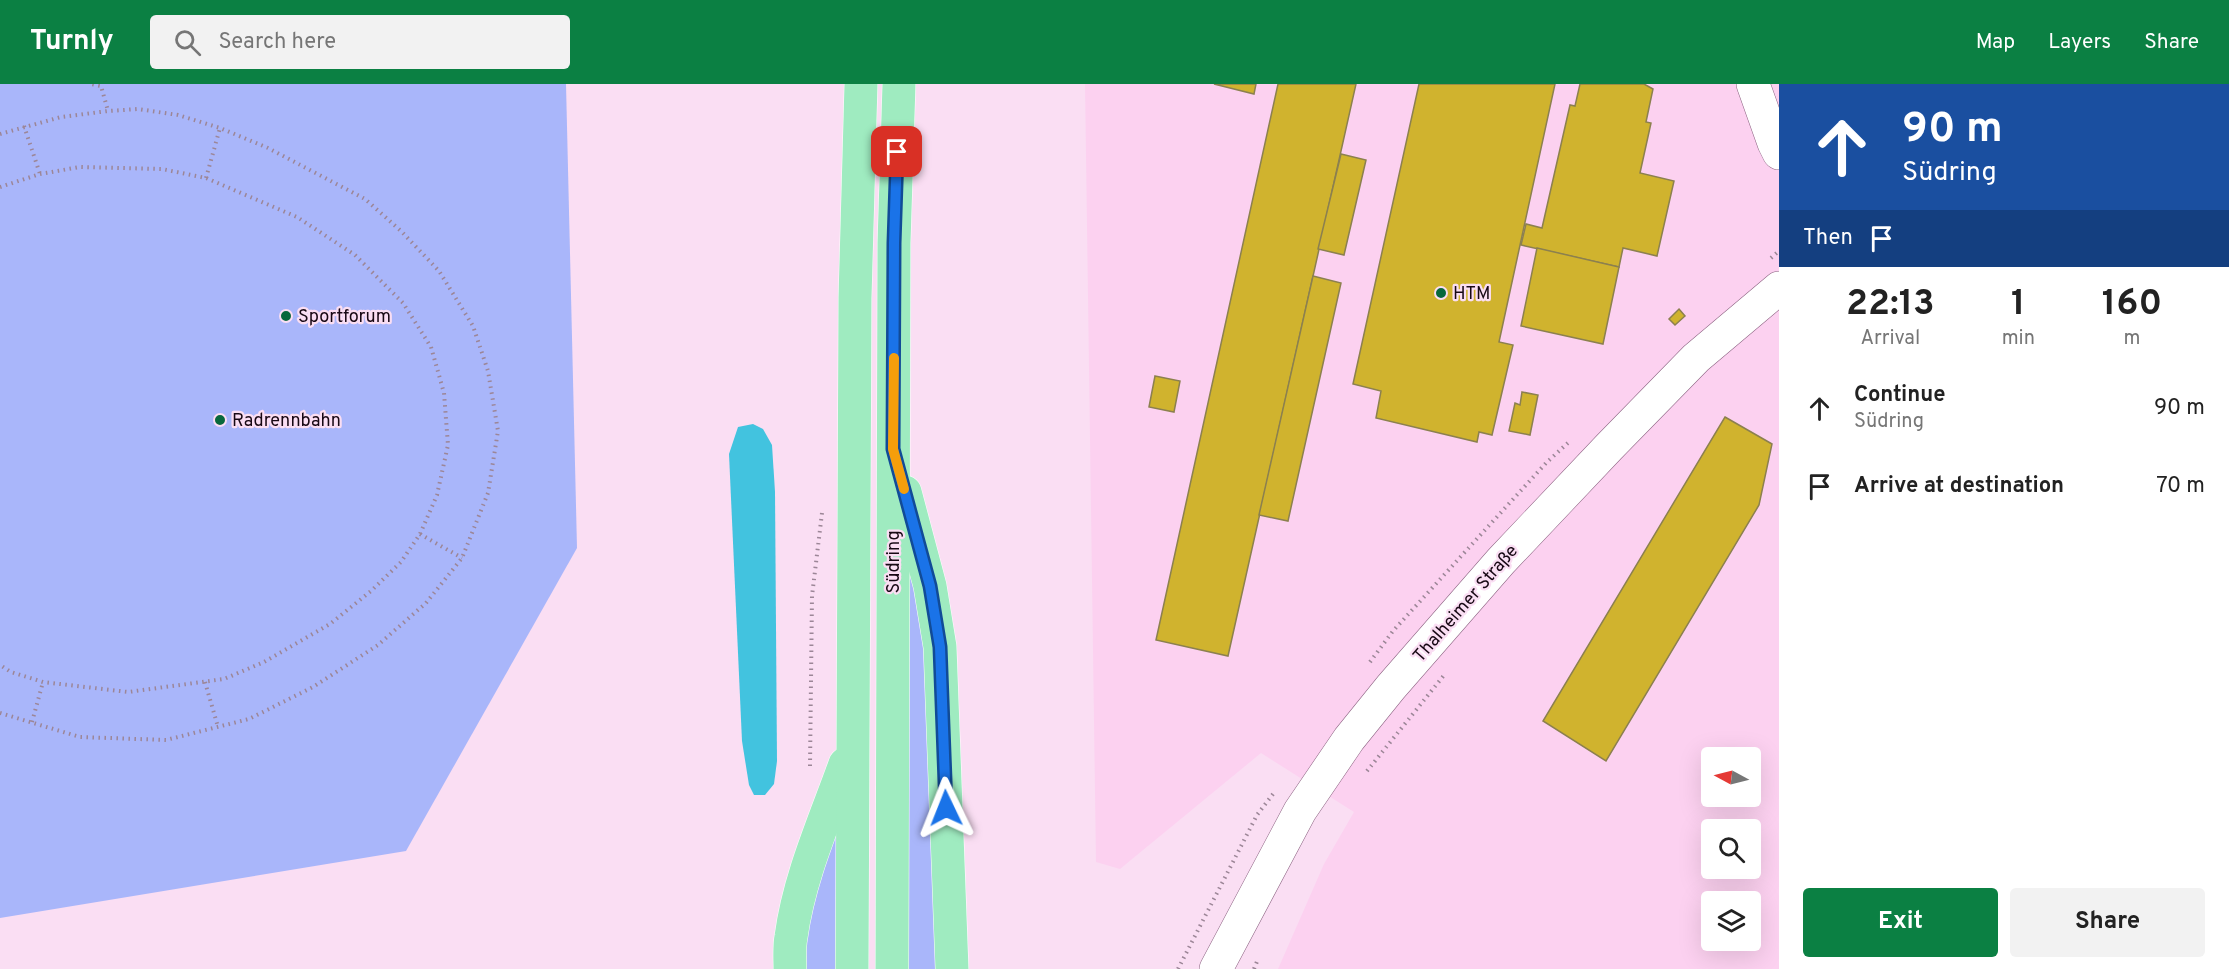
<!DOCTYPE html>
<meta charset="utf-8">
<style>
body{margin:0;font-family:Overpass,sans-serif;background:#f2f2f2;color:#222;height:100vh;display:flex;flex-direction:column;font-size:22px;white-space:nowrap}
*{box-sizing:border-box;margin:0}
p{font-size:20px;color:#767676}
.icon{flex:none;width:33px;height:33px;fill:none;stroke:currentColor;stroke-width:2;stroke-linecap:round;stroke-linejoin:round}
.map{position:relative;flex:1;overflow:hidden}
.side{display:flex;flex-direction:column;background:#fff;width:450px}
.side>*{flex:none}
.hud{background:#1a4fa0;color:#fff;overflow:hidden}
.needle{width:39px;rotate:277deg}
.controls{position:absolute;left:1701px;top:663px;display:grid;gap:12px}
.controls a{display:grid;place-items:center;width:60px;height:60px;border-radius:6px;background:#fff;box-shadow:0 6px 24px #0002;font-size:30px}
.pin{position:absolute;display:grid;place-items:center;width:51px;height:51px;color:#fff;margin:-26px;border-radius:12px;box-shadow:0 3px 9px #0006}
.me{position:absolute;width:66px;margin:-33px;rotate:358deg;stroke-linejoin:round;filter:drop-shadow(0 0 4px #0008)}
.turn{display:flex;align-items:center;gap:21px;height:126px;padding:0 24px;font-size:27px}
.turn .icon{width:78px;height:78px;stroke-width:2.5}
.turn b{display:block;font-size:42px;line-height:51px}
.then{display:flex;align-items:center;height:57px;padding:0 24px;background:#0003;gap:12px;font-size:22px}
.eta{display:flex;justify-content:space-evenly;align-items:center;height:102px;text-align:center}
.eta b{font-size:36px;font-weight:700;line-height:42px}
.action{display:flex;gap:12px;margin-top:auto;padding:12px 24px}
.action a{flex:1;height:69px;border-radius:6px;background:#0b8043;color:#fff;font-size:24px;font-weight:700;line-height:69px;text-align:center}
.action a+a{background:#f2f2f2;color:#222}
ul{padding:0;list-style:none}
li{display:flex;align-items:center;gap:18px;height:78px;padding:0 24px}
li div{flex:1}
li b{display:block;font-size:22px}
li em{font-style:normal}
header{display:flex;align-items:center;gap:36px;box-sizing:border-box;height:84px;padding:0 30px;background:#0b8043;color:#fff}
header strong{font-size:28px}
nav{display:flex;gap:33px;margin-inline-start:auto;font-size:21px}
.search{width:420px;height:54px;background:#f2f2f2;display:flex;align-items:center;gap:15px;box-sizing:border-box;padding:0 21px;border-radius:6px;color:#767676;font-size:22px}
main{display:flex;flex:1;min-height:0}
.map>svg:first-child{display:block}
.built{fill:#fcd1f0;fill-rule:evenodd}
.green{fill:#a9b6fa}
.water{fill:#42c3df}
.building{fill:#d0b32e;stroke:#8c804f;stroke-width:1.5}
.lines{fill:none;stroke-linecap:round;stroke-linejoin:round}
.minor-casing{stroke:#8d6483;stroke-width:34}
.major-casing{stroke:#fff;stroke-width:34}
.path{stroke:#9c8697;stroke-width:4;stroke-dasharray:1.5 4.5;stroke-linecap:butt}
.minor{stroke:#fff;stroke-width:33}
.major{stroke:#9febc0;stroke-width:33}
.route-casing{stroke:#114b97;stroke-width:15}
.route{stroke:#1a73e8;stroke-width:10}
.slow{stroke:#f59e0b;stroke-width:10}
.poi-dot{fill:#08683c;stroke:#fadef3;stroke-width:2}
.labels{text-anchor:middle;stroke-width:4.5;stroke-linejoin:round;paint-order:stroke}
.poi-label{font-size:18px;fill:#170814;stroke:#fadef3;text-anchor:start}
.street-label{font-size:18px;fill:#170814;stroke:#fadef3}
</style>
<header>
<strong>Turnly</strong>
<div class="search"><svg class="icon" aria-label="search" viewBox="0 0 24 24"><circle cx="10" cy="10" r="6"/><path d="M15 15l6 6"/></svg>Search here</div>
<nav><a>Map</a><a>Layers</a><a>Share</a></nav>
</header>
<main>
<div class="map">
<svg width="1779" height="885" viewBox="0 0 1779 885">
<rect width="100%" height="100%" fill="#fadef3"/>
<path class="built" d="M1085,0H1779V885H1278L1324,780L1354,728L1261,669L1120,785L1096,778ZM1712,674H1750V712H1712ZM1712,746H1750V784H1712ZM1712,818H1750V856H1712Z"/>
<g class="green">
<polygon points="0,0 566,0 577,464 406,767 0,834"/>
<polygon points="909,486 924,527 937,885 908,885"/>
<polygon points="838,732 838,885 798,885 801,845"/>
</g>
<polygon class="water" points="753,340 763,345 772,361 775,408 777,677 774,700 765,711 754,711 749,701 742,657 729,370 738,343"/>
<g class="building">
<polygon points="1214,0 1256,0 1254,10"/>
<polygon points="1278,0 1356,0 1228,572 1156,556"/>
<polygon points="1419,0 1555,0 1499,258 1513,261 1492,351 1479,348 1477,358 1376,334 1381,307 1353,300"/>
<polygon points="1580,0 1644,0 1653,5 1646,38 1651,39 1640,89 1674,97 1657,172 1623,164 1619,183 1521,161 1526,140 1542,144 1570,21 1575,22"/>
<polygon points="1341,70 1366,76 1344,171 1318,165"/>
<polygon points="1537,164 1619,183 1603,260 1521,242"/>
<polygon points="1313,192 1341,199 1288,437 1259,431"/>
<polygon points="1679,225 1685,232 1675,241 1669,235"/>
<polygon points="1155,292 1180,297 1174,328 1149,323"/>
<polygon points="1522,308 1538,311 1530,351 1509,347 1515,319 1520,321"/>
<polygon points="1725,333 1772,360 1759,421 1606,677 1543,637"/>
</g>
<g class="lines">
<g class="minor-casing">
<g id="minor">
<polyline points="1753,0 1774,59 1779,69"/>
<polyline points="1216,885 1300,727 1349,655 1391,603 1501,477 1609,363 1696,274 1779,204"/>
</g>
</g>
<g class="major-casing">
<g id="major">
<polyline points="905,408 930,502 940,563 952,885"/>
<path d="M790,885C790,874 789,863 791,853C799,793 825,736 845,680"/>
<polyline points="852,885 855,214 861,0"/>
<polyline points="892,885 894,159 899,0"/>
</g>
</g>
<g class="path">
<polyline points="24,42 40,90"/>
<polyline points="0,50 61,33 108,27 101,2 91,0"/>
<polyline points="206,94 220,44"/>
<polyline points="0,103 40,90 80,83 162,85 206,94 297,133 355,171 403,219 431,263 444,309 448,361 437,411 420,450 401,478 371,507 330,540 264,578 224,595 128,608 43,598 11,588 0,581"/>
<polyline points="1771,174 1779,167"/>
<polyline points="420,450 462,474"/>
<polyline points="1370,578 1393,547 1546,379 1570,357"/>
<polyline points="205,598 218,643"/>
<polyline points="0,629 80,653 166,656 249,635 313,603 378,561 426,519 462,474 488,409 498,347 488,287 473,242 439,187 401,147 365,115 268,64 220,44 178,31 138,25 108,27"/>
<polyline points="32,638 43,598"/>
<polyline points="810,682 812,512 822,429"/>
<polyline points="1367,687 1445,590"/>
<polyline points="1178,885 1257,731 1273,710"/>
<polyline points="1254,885 1258,875"/>
</g>
<use href="#minor" class="minor"/>
<use href="#major" class="major"/>
</g>
<g class="lines">
<g class="route-casing">
<polyline id="route" points="897,68 894,159 893,365 930,502 940,563 946,724"/>
</g>
<use href="#route" class="route"/>
<polyline class="slow" points="894,274 893,365 904,405"/>
</g>
<g class="poi-dot">
<circle cx="1441" cy="209" r="6"/>
<circle cx="286" cy="232" r="6"/>
<circle cx="220" cy="336" r="6"/>
</g>
<g class="labels">
<g class="poi-label">
<text x="1453" y="215">HTM</text>
<text x="298" y="238">Sportforum</text>
<text x="232" y="342">Radrennbahn</text>
</g>
<g class="street-label">
<text transform="translate(893 478) rotate(-90)" y="6">Südring</text>
<text transform="translate(1465 519) rotate(-49)" y="6">Thalheimer Straße</text>
</g>
</g>
</svg>
<div class="controls">
<a><svg class="needle" viewBox="-14 -14 28 28"><path d="M0-13l5 13h-10z" fill="#e53935"/><path d="M0 13l5-13h-10z" fill="#767676"/></svg></a>
<a><svg class="icon" aria-label="search" viewBox="0 0 24 24"><circle cx="10" cy="10" r="6"/><path d="M15 15l6 6"/></svg></a>
<a><svg class="icon" aria-label="layers" viewBox="0 0 24 24"><path d="M12 4l9 5-9 5-9-5zM3 14l9 5 9-5"/></svg></a>
</div>
<div class="pin" style="left:897px;top:68px;background:#d93025"><svg class="icon" aria-label="arrive" viewBox="0 0 24 24"><path d="M6 21V4h12l-3 4 3 4H6"/></svg></div>
<svg class="me" style="left:946px;top:724px" viewBox="-20 -20 40 40"><path d="M0-17L14 15 0 8-14 15z" fill="#1a73e8" stroke="#fff" stroke-width="4"/></svg>
</div>
<section class="side">
<div class="hud">
<div class="turn"><svg class="icon" aria-label="ahead" viewBox="0 0 24 24"><path d="M12 20V5M6 11l6-6 6 6"/></svg><div><b>90 m</b>Südring</div></div>
<div class="then">Then<svg class="icon" aria-label="arrive" viewBox="0 0 24 24"><path d="M6 21V4h12l-3 4 3 4H6"/></svg></div>
</div>
<div class="eta">
<div><b>22:13</b><p>Arrival</p></div>
<div><b>1</b><p>min</p></div>
<div><b>160</b><p>m</p></div>
</div>
<ul>
<li><svg class="icon" aria-label="ahead" viewBox="0 0 24 24"><path d="M12 20V5M6 11l6-6 6 6"/></svg><div><b>Continue</b><p>Südring</p></div><em>90 m</em></li>
<li><svg class="icon" aria-label="arrive" viewBox="0 0 24 24"><path d="M6 21V4h12l-3 4 3 4H6"/></svg><div><b>Arrive at destination</b></div><em>70 m</em></li>
</ul>
<div class="action"><a>Exit</a><a>Share</a></div>
</section>
</main>
